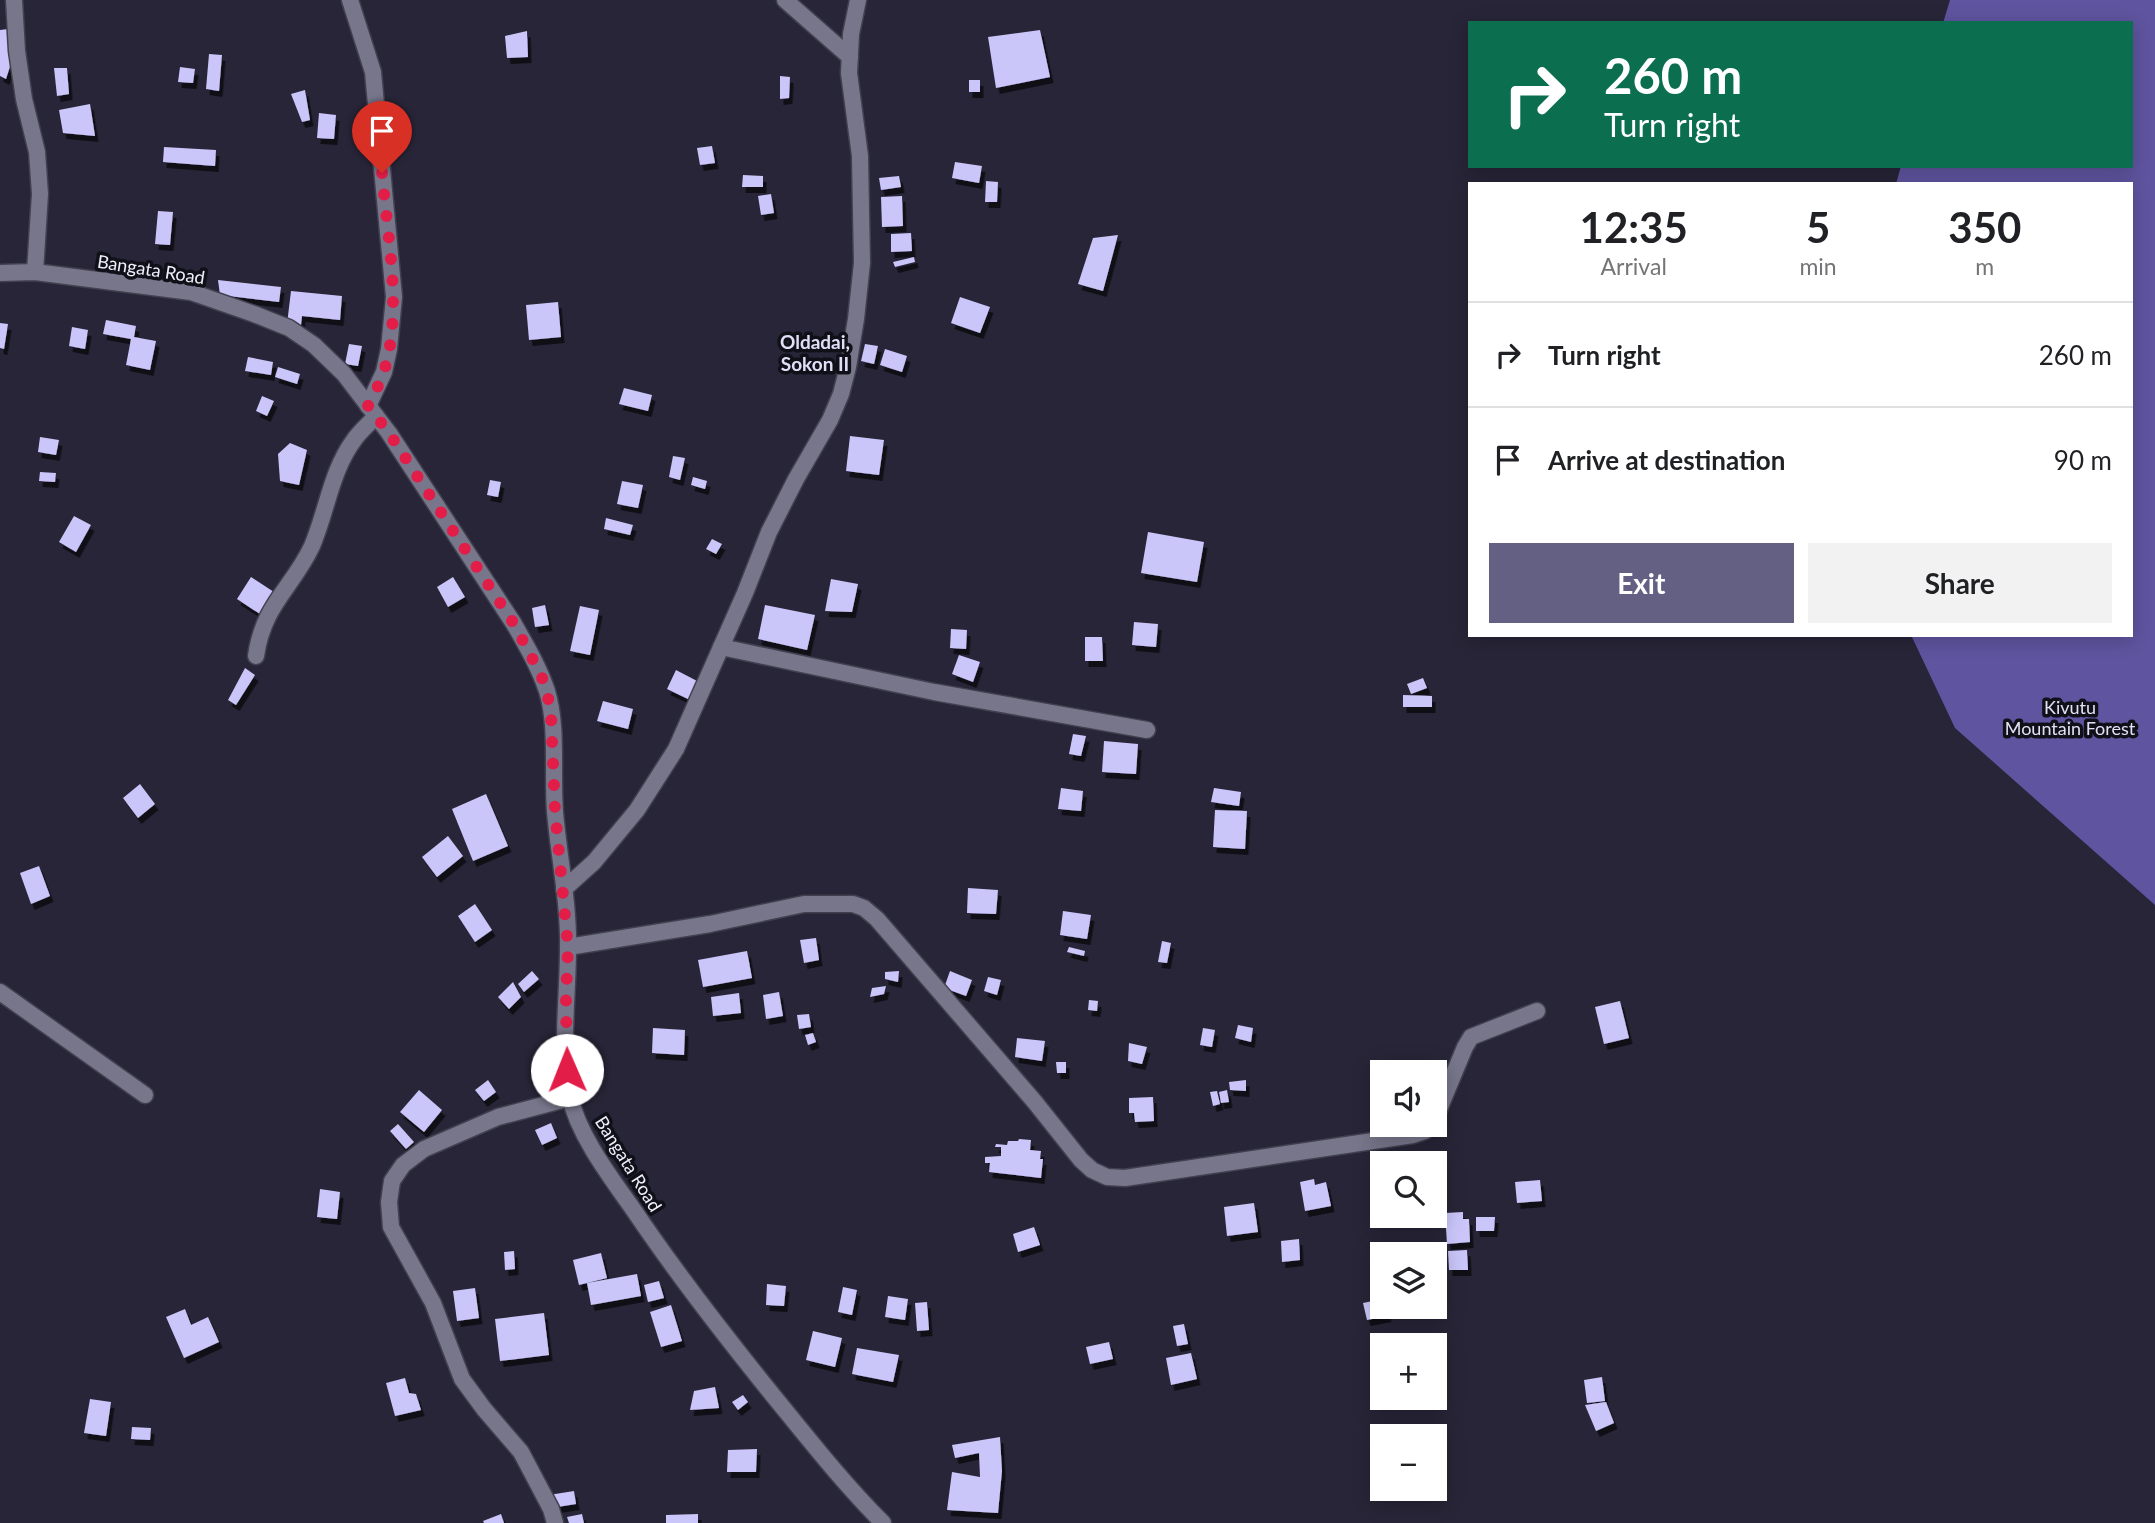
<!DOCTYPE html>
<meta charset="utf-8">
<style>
body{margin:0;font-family:Lato,sans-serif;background:#f2f2f2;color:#202124;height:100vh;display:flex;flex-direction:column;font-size:26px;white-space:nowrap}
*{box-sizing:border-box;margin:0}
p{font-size:23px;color:#757577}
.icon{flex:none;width:38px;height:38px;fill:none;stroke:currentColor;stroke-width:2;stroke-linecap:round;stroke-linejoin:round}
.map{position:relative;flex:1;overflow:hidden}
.side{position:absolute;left:1468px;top:182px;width:665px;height:455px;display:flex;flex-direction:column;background:#fff;border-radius:0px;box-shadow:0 4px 18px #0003}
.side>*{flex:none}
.top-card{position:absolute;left:1468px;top:21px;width:665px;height:147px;border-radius:0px;box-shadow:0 4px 18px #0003;background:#0b6e4f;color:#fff;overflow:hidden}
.controls{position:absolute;left:1370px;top:1060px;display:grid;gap:14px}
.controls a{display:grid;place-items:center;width:77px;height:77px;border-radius:0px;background:#fff;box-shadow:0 4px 18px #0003;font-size:35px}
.pin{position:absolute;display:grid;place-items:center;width:60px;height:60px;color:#fff;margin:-72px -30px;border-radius:50% 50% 50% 0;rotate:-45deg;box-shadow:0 0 7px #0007}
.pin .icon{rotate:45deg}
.me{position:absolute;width:77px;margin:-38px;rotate:359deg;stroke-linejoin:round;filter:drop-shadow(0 0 5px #0008)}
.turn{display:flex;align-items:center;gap:24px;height:147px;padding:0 21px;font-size:32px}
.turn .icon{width:91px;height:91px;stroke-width:2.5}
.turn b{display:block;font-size:49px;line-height:60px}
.eta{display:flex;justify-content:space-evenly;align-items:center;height:119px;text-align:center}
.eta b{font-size:42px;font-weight:700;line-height:49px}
.action{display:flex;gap:14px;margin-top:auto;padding:14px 21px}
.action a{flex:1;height:80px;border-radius:0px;background:#636084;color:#fff;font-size:28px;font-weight:700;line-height:80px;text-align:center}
.action a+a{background:#f2f2f2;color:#202124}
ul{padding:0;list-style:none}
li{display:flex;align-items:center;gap:21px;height:105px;padding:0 21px;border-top:2px solid #e0e0e0}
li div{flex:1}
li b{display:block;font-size:26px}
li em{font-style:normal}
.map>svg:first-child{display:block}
.forest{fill:#5f549f}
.building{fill:#cac6f9;filter:url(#shadow)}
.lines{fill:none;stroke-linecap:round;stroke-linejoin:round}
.street-casing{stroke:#41404f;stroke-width:19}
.street{stroke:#77768b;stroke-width:16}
.route{stroke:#e11d48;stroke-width:12;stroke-dasharray:0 21.6}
.labels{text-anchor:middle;stroke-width:7;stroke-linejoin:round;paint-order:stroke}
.street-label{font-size:18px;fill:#f0effc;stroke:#101018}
.park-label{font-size:18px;fill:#e1e0f6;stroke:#101018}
.neighbourhood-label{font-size:19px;font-weight:bold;fill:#e0dff7;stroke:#101018}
</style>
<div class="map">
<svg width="2155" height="1523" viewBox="0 0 2155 1523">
<defs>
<filter id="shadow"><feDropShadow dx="3.5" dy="6" stdDeviation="0" flood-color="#0009"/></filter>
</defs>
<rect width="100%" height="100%" fill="#272537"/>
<polygon class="forest" points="1950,0 2155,0 2155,905 1955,728 1911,635 2132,635 2132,184 1896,184 1901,166 2132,166 2132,23 1943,23"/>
<g class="building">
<polygon points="8,29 13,57 6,79 0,76 0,30"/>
<polygon points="1040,30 1050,77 996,88 988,37"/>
<polygon points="527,31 528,57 507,58 505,36"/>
<polygon points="209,54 222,55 219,91 206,89"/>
<polygon points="180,67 195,69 193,83 178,82"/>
<polygon points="54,68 67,68 69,94 57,96"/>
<polygon points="780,76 790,77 789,98 780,99"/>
<rect x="969" y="80" width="11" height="12"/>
<polygon points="305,90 310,120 302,122 291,94"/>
<polygon points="90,104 95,136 63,133 59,110"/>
<polygon points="319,113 336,115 334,139 317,138"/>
<polygon points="712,146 715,163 700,165 697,148"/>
<polygon points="164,147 216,150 215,166 163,162"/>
<polygon points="955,162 982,166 979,183 952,178"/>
<polygon points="743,175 763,176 763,187 742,187"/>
<polygon points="899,176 901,187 881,190 879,178"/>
<polygon points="986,181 998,182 997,202 985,202"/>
<polygon points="771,194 774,213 761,215 758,196"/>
<polygon points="902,196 903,226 882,227 881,197"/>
<polygon points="158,211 173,212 170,245 155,244"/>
<polygon points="911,233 912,251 891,252 891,234"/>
<polygon points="1118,235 1103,291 1078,284 1093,238"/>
<polygon points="914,257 915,262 895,267 893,262"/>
<polygon points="218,280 281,287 279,302 220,295"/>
<polygon points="291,291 342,296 340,320 302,316 301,325 287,324"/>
<polygon points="960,297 990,307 980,333 951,323"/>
<polygon points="558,302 561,337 529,340 526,305"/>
<polygon points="106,320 136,326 134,337 156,341 150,370 126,365 131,339 103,334"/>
<polygon points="0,323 8,324 4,349 0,348"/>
<polygon points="72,327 88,330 85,349 69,346"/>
<polygon points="349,344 362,346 358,366 345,364"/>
<polygon points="865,344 878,346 874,364 861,361"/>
<polygon points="885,349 907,356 902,372 880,365"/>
<polygon points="248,357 273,362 271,375 245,371"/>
<polygon points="278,367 300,374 297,384 275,377"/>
<polygon points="624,388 652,395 648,411 619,404"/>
<polygon points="262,396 274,401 267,416 256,411"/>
<polygon points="850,436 884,440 879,475 846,471"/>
<polygon points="40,437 59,440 56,455 38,452"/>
<polygon points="290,443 307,450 299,485 280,481 278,454"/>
<polygon points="673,456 685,458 680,480 669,477"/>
<polygon points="40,472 56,473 55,482 39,481"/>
<polygon points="693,477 707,481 705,489 691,485"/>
<polygon points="490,480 501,482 498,497 487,495"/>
<polygon points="622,481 643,485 638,508 617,504"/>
<polygon points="74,516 91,525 76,552 59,542"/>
<polygon points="606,518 633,525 630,535 604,529"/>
<polygon points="1148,532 1204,542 1197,582 1141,573"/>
<polygon points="712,539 722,544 716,554 706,549"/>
<polygon points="251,577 274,592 260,614 237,599"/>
<polygon points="453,577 465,597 448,607 437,587"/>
<polygon points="831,579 858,584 852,612 825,611"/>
<polygon points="545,605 549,625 535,627 532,608"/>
<polygon points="765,605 815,615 807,650 758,639"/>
<polygon points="580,606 599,610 590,655 570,651"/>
<polygon points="1134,622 1158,624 1156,647 1132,645"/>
<polygon points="951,629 967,630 966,649 950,648"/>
<polygon points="1085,637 1102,637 1103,661 1085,661"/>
<polygon points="959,655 980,662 973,682 952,674"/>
<polygon points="245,668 255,675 236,705 228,700"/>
<polygon points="676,670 699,682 690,700 667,689"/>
<polygon points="1423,678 1427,688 1411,694 1407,684"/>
<polygon points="1403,695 1432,696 1432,707 1403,707"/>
<polygon points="603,701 633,709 628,729 597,721"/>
<polygon points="1073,734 1086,736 1081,756 1069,754"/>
<polygon points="1104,741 1138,744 1136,774 1102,772"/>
<polygon points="140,784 155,804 138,818 123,798"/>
<polygon points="1061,788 1083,791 1081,811 1058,809"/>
<polygon points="1214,788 1241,792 1239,806 1211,802"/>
<polygon points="486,794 508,846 473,861 452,809"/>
<polygon points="1215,810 1247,811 1245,849 1213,847"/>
<polygon points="448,836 463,856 437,877 422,857"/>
<polygon points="39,866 50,896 31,904 20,873"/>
<polygon points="968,888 998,890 996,914 967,913"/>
<polygon points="475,904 492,930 475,942 458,916"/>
<polygon points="1063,911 1091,915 1087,939 1060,935"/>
<polygon points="816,938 819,960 804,963 800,940"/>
<polygon points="1162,941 1171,943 1167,963 1158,962"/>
<polygon points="1069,947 1085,951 1084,956 1067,952"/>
<polygon points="747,951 752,978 703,987 698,960"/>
<polygon points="532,971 539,979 524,992 518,984"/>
<polygon points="899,971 898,982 885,979 885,972"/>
<polygon points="950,971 972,980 966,996 944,988"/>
<polygon points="988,977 1001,980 997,995 984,991"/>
<polygon points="513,982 521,997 509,1009 498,997"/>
<polygon points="886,986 884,994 870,997 872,988"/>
<polygon points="779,992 783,1016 766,1019 763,995"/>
<polygon points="739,993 741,1013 713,1016 711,997"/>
<polygon points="1089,1000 1098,1001 1097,1011 1088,1010"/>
<polygon points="1620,1001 1629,1038 1604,1044 1595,1007"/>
<polygon points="809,1014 811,1027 799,1029 797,1015"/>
<polygon points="1238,1025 1253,1028 1251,1042 1235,1038"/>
<polygon points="653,1028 685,1030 684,1055 652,1053"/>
<polygon points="1203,1028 1215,1030 1212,1047 1200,1045"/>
<polygon points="813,1033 816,1042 808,1045 805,1035"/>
<polygon points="1017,1038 1045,1041 1042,1061 1015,1057"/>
<polygon points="1129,1043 1147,1047 1142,1064 1128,1061"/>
<polygon points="1056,1062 1066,1062 1066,1073 1057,1073"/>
<polygon points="488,1080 496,1092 484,1101 475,1090"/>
<polygon points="1246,1080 1246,1091 1230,1090 1229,1082"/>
<polygon points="419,1090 442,1110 424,1132 400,1112"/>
<polygon points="1227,1090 1229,1102 1221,1103 1219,1092"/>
<polygon points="1217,1091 1220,1104 1213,1106 1210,1092"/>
<polygon points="1153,1097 1154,1121 1135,1122 1134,1113 1129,1113 1129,1098"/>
<polygon points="551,1123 557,1138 542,1145 535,1130"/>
<polygon points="398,1124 414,1142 406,1149 390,1131"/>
<polygon points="1019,1139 1031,1140 1030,1150 1041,1151 1040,1159 1043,1159 1041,1178 989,1172 990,1163 985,1163 985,1157 1001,1156 1001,1147 995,1147 996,1144 1007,1145 1008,1141 1018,1141"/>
<polygon points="1314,1179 1315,1185 1326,1182 1331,1206 1305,1211 1300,1182"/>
<polygon points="1540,1180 1542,1201 1517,1203 1515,1182"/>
<polygon points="320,1189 340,1192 337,1219 317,1217"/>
<polygon points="1254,1203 1258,1232 1227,1236 1224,1207"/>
<polygon points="1463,1212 1463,1219 1469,1219 1470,1242 1447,1244 1445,1213"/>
<polygon points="1476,1217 1495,1217 1494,1231 1476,1231"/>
<polygon points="1034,1227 1040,1245 1018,1252 1013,1234"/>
<polygon points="1299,1239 1300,1260 1282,1262 1281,1241"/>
<polygon points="1467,1250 1468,1270 1449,1270 1448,1251"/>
<polygon points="514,1251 515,1269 505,1270 504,1252"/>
<polygon points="601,1253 607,1278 579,1285 573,1260"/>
<polygon points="637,1274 641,1296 591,1305 587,1283"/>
<polygon points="659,1281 664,1298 648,1302 644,1285"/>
<polygon points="767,1284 786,1286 784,1306 766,1305"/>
<polygon points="843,1287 857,1290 852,1315 838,1312"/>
<polygon points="475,1288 479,1318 457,1321 453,1291"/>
<polygon points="888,1296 908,1299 905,1320 885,1317"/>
<polygon points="1382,1299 1382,1307 1386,1307 1388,1316 1367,1320 1363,1303"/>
<polygon points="927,1302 929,1330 917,1331 915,1303"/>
<polygon points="671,1305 682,1341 661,1347 650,1312"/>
<polygon points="185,1309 191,1325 208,1317 219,1342 184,1358 166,1317"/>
<polygon points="544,1313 549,1355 500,1361 495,1319"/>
<polygon points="1184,1324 1188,1344 1177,1346 1173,1326"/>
<polygon points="813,1331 842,1338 835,1367 806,1360"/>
<polygon points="1109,1342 1113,1359 1090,1364 1086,1347"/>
<polygon points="857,1348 899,1355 893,1382 852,1374"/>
<polygon points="1191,1353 1197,1379 1171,1385 1166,1358"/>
<polygon points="1602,1377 1605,1401 1587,1403 1584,1380"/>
<polygon points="405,1378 409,1393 416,1394 421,1410 395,1416 386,1383"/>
<polygon points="715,1387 719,1408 690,1410 694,1391"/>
<polygon points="743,1395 748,1402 738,1410 732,1402"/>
<polygon points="90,1399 111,1402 106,1436 84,1433"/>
<polygon points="1606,1402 1614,1423 1596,1431 1585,1405"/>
<polygon points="132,1427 151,1428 150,1440 131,1439"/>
<polygon points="1000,1437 1002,1471 998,1513 947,1510 952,1472 980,1477 979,1453 955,1458 952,1445"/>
<polygon points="757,1449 756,1472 727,1472 728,1450"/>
<polygon points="574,1491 576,1504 551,1508 549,1495"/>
<polygon points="501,1514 504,1523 484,1523 483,1521"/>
<polygon points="582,1514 584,1523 569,1523 567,1517"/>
<polygon points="698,1514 698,1523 666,1523 666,1515"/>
</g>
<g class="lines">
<g class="street-casing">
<g id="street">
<polyline points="14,0 17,51 24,99 37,152 40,194 35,272"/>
<polyline points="350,0 373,72 394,297 389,349 384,372 368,406"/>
<polyline points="785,0 850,57"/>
<path d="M0,273L35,272L191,292L254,314L289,328L314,345L344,374L389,433L514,624C526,645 539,667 547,691C558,727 552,773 555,812C559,858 569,903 568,949C568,997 560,1051 570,1097C579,1137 612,1179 635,1212C683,1283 735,1349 789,1415C819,1452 849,1489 883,1523"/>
<polyline points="721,647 934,692 1147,730"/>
<path d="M256,656C263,605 293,587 312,546C327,511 331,471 354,440C360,431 369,424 376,416"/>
<polyline points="564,889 594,862 637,810 676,749 745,593 769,532 796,479 830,420 841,394 848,367 856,319 862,263 860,156 849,73 851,34 858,0"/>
<polyline points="568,947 710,924 804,904 853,904 864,908 877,919 1034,1101 1081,1160 1092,1170 1107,1177 1125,1178 1413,1135 1425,1131 1430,1125"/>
<polyline points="0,992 145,1095"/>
<polyline points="1435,1119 1465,1047 1471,1037 1537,1011"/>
<polyline points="555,1523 551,1509 521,1452 484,1409 462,1379 433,1303 391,1227 389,1202 392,1181 403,1165 424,1149 498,1117 570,1098"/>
</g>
</g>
<use href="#street" class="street"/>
</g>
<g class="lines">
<path class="route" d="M382,173C387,234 403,312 384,371C380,383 374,394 368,406L389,433L514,624L541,675L547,692L551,714L555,811L568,947L566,998L567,1070"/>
</g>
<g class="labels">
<g class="street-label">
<text transform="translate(151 270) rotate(9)" y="6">Bangata Road</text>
<text transform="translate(628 1164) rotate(58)" y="6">Bangata Road</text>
</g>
<g class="park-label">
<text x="2070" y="714">Kivutu<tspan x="2070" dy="21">Mountain Forest</tspan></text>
</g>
<g class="neighbourhood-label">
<text x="815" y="349">Oldadai,<tspan x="815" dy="22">Sokon II</tspan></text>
</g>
</g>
</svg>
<div class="controls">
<a><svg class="icon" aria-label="sound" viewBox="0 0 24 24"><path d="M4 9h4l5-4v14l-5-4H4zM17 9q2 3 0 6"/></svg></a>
<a><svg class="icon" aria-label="search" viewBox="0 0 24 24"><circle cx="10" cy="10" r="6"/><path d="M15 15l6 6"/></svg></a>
<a><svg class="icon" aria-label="layers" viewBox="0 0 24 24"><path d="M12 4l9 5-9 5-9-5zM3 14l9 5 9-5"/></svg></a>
<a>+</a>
<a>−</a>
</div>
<div class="pin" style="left:382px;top:173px;background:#d93025"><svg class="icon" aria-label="arrive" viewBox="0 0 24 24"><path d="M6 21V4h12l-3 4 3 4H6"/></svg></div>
<svg class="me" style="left:567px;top:1070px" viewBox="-20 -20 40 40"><circle r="19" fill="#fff"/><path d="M0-13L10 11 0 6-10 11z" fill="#e11d48"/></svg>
<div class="top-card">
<div class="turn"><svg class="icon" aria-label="right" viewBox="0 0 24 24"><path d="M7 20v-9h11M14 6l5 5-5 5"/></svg><div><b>260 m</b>Turn right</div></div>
</div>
<section class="side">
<div class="eta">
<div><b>12:35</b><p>Arrival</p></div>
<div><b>5</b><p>min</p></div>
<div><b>350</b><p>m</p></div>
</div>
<ul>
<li><svg class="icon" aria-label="right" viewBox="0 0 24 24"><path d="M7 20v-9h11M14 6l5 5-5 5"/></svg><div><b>Turn right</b></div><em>260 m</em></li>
<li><svg class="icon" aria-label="arrive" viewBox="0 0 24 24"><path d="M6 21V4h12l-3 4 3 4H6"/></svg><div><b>Arrive at destination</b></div><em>90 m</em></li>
</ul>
<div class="action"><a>Exit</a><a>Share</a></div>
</section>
</div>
